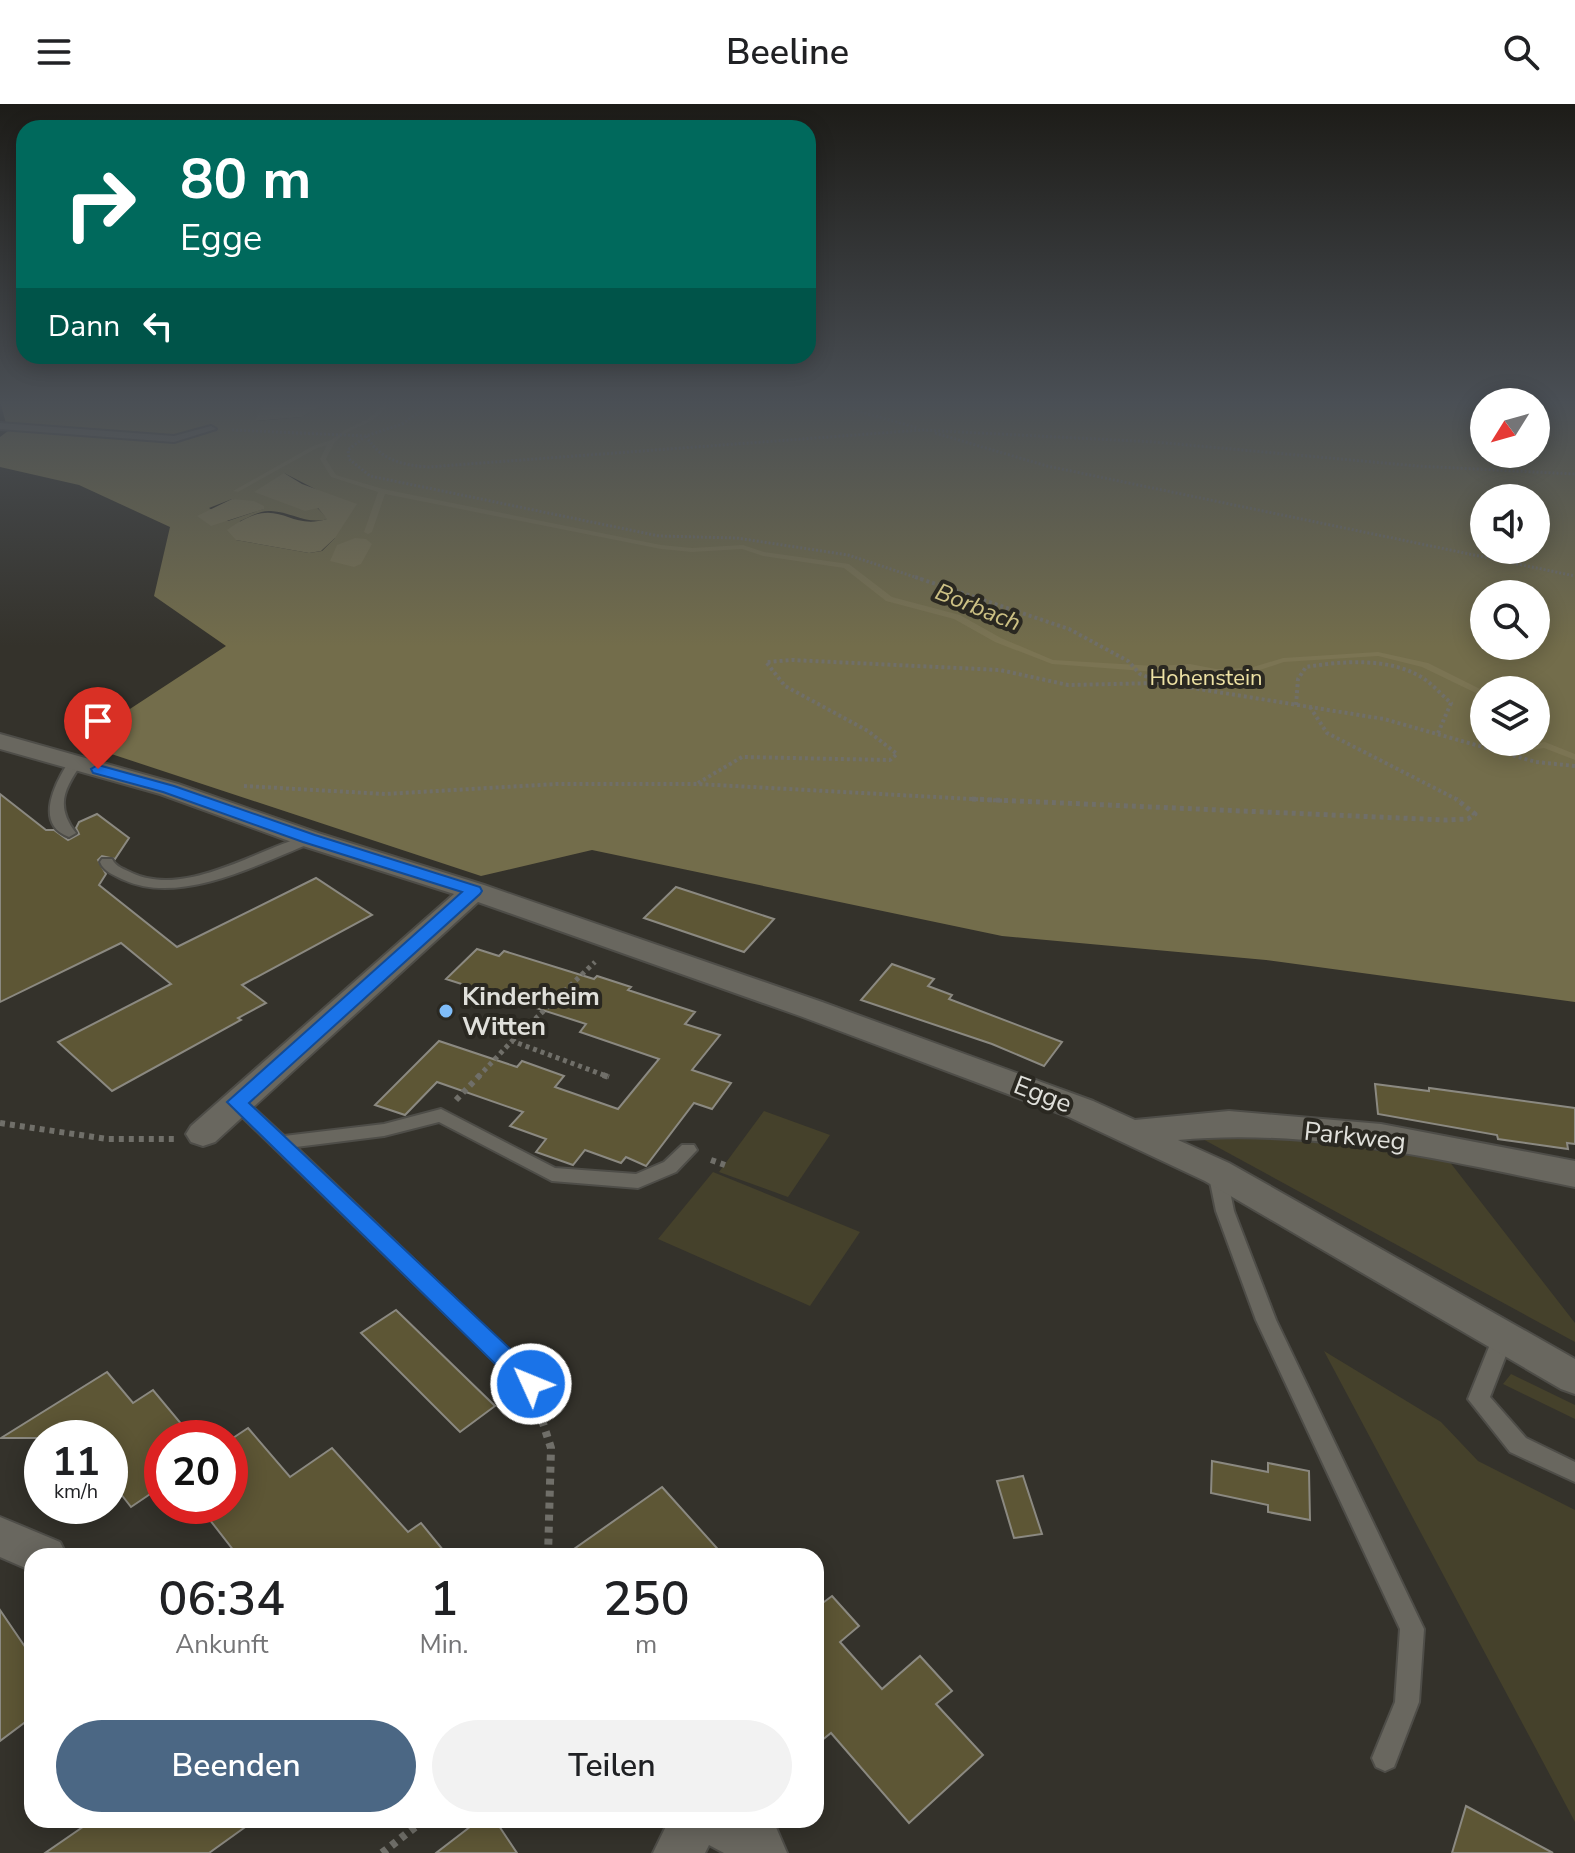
<!DOCTYPE html>
<html lang="de">
<style>
body{margin:0;font-family:"Nunito Sans",sans-serif;background:#f2f2f2;color:#202124;height:100vh;display:flex;flex-direction:column;font-size:30px;white-space:nowrap}
*{box-sizing:border-box;margin:0}
p{font-size:26px;color:#757577}
.icon{flex:none;width:44px;height:44px;fill:none;stroke:currentColor;stroke-width:2;stroke-linecap:round;stroke-linejoin:round}
.map{position:relative;flex:1;overflow:hidden}
.sheet{position:absolute;left:24px;top:1444px;width:800px;height:280px;display:flex;flex-direction:column;background:#fff;border-radius:24px;box-shadow:0 4px 20px #0003}
.sheet>*{flex:none}
.hud{position:absolute;left:16px;top:16px;width:800px;height:244px;border-radius:24px;box-shadow:0 4px 20px #0003;background:#00695c;color:#fff;overflow:hidden}
.needle{width:52px;rotate:233deg}
.buttons{position:absolute;left:1470px;top:284px;display:grid;gap:16px}
.buttons a{display:grid;place-items:center;width:80px;height:80px;border-radius:50%;background:#fff;box-shadow:0 4px 20px #0003;font-size:40px}
.speed{position:absolute;left:24px;top:1316px;display:flex;gap:16px;font-size:40px;font-weight:700;text-align:center}
.speed>*{display:grid;place-content:center;width:104px;height:104px;border-radius:50%;background:#fff;box-shadow:0 4px 20px #0003;line-height:1}
.speed small{font-size:20px;font-weight:400}
.speed .limit{border:12px solid #d22;background:#fff;color:#111}
.pin{position:absolute;display:grid;place-items:center;width:68px;height:68px;color:#fff;margin:-82px -34px;border-radius:50% 50% 50% 0;rotate:-45deg;box-shadow:0 0 8px #0007}
.pin .icon{rotate:45deg}
.me{position:absolute;width:88px;margin:-44px;rotate:314deg;stroke-linejoin:round;filter:drop-shadow(0 0 6px #0008)}
.turn{display:flex;align-items:center;gap:28px;height:168px;padding:0 32px;font-size:36px}
.turn .icon{width:104px;height:104px;stroke-width:2.5}
.turn b{display:block;font-size:56px;line-height:68px}
.then{display:flex;align-items:center;height:76px;padding:0 32px;background:#0003;gap:16px;font-size:30px}
.eta{display:flex;justify-content:space-evenly;align-items:center;height:136px;text-align:center}
.eta b{font-size:48px;font-weight:600;line-height:56px}
.primary-button{display:flex;gap:16px;margin-top:auto;padding:16px 32px}
.primary-button a{flex:1;height:92px;border-radius:48px;background:#4b6784;color:#fff;font-size:32px;font-weight:600;line-height:92px;text-align:center}
.primary-button a+a{background:#f2f2f2;color:#202124}
header{display:flex;justify-content:space-between;align-items:center;height:104px;padding:0 32px;background:#fff;font-size:36px;font-weight:600}
.map>svg:first-child{display:block}
.green{fill:#45412b}
.forest{fill:#736d4b;fill-rule:evenodd}
.water{fill:#7b7453}
.lines{fill:none;stroke-linecap:round;stroke-linejoin:round}
.stream{fill:#7b7453;fill-rule:evenodd}
.building{fill:#5d5635;stroke:#8b8981;stroke-width:2}
.lane-casing{stroke:#4e4d48;stroke-width:4}
.street-casing{stroke:#4e4d48;stroke-width:4}
.path-far4{stroke:#706f69;stroke-width:3;stroke-dasharray:2 2;stroke-linecap:butt}
.path-far3{stroke:#706f69;stroke-width:4;stroke-dasharray:3 3;stroke-linecap:butt}
.path-far2{stroke:#706f69;stroke-width:5;stroke-dasharray:4 4;stroke-linecap:butt}
.path-far1{stroke:#706f69;stroke-width:6;stroke-dasharray:5 5;stroke-linecap:butt}
.path{stroke:#706f69;stroke-width:8;stroke-dasharray:6 6;stroke-linecap:butt}
.lane{fill:#69675f;fill-rule:evenodd}
.street{fill:#69675f;fill-rule:evenodd}
.route{fill:#1a73e8;stroke:#114b97;stroke-width:2}
.poi-dot{fill:#7fbdf9;stroke:#2a2821;stroke-width:3}
.labels{text-anchor:middle;stroke-width:8;stroke-linejoin:round;paint-order:stroke}
.far-park-label{font-size:22px;fill:#eee2a4;stroke:#2a2821}
.far-water-label{font-size:24px;font-style:italic;fill:#ccc084;stroke:#2a2821}
.poi-label{font-size:26px;font-weight:bold;fill:#e0e0db;stroke:#2a2821;text-anchor:start}
.street-label{font-size:26px;fill:#e0e0db;stroke:#2a2821}
</style>
<header><svg class="icon" aria-label="menu" viewBox="0 0 24 24"><path d="M4 6h16M4 12h16M4 18h16"/></svg>Beeline<svg class="icon" aria-label="search" viewBox="0 0 24 24"><circle cx="10" cy="10" r="6"/><path d="M15 15l6 6"/></svg></header>
<div class="map">
<svg width="1575" height="1749" viewBox="0 0 1575 1749">
<rect width="100%" height="100%" fill="#34322b"/>
<g class="green">
<polygon points="764,1007 830,1031 788,1093 719,1068"/>
<polygon points="1188,1027 1323,1039 1449,1057 1575,1219 1575,1238"/>
<polygon points="713,1068 860,1128 810,1202 658,1135"/>
<polygon points="1324,1247 1441,1318 1478,1357 1575,1406 1575,1718"/>
<polygon points="1511,1270 1575,1301 1575,1315 1503,1280"/>
</g>
<path class="forest" d="M0,297H264L256,317L302,313L321,300V297H1575V898L1266,856L1002,832L592,746L481,772L78,639L226,542L154,492L170,423L79,381L0,363V333L8,327ZM1484,298H1536V350H1484ZM284,369L317,386L335,434L322,447L309,449L236,436L240,417C250,413 260,406 271,407C292,408 306,421 328,415ZM1484,394H1536V446H1484ZM232,395L263,405L228,417L209,404ZM1484,490H1536V542H1484ZM1484,586H1536V638H1484Z"/>
<g class="water">
<polygon points="264,297 320,297 322,300 302,313 255,317"/>
<path d="M284,369L302,380L357,400L335,434L321,447L309,449L236,436L227,426C280,387 285,428 327,415L318,404L305,407L254,388Z"/>
<polygon points="232,395 254,397 264,402 264,405 211,422 197,412"/>
<polygon points="355,434 366,435 372,440 361,460 354,463 330,457 337,441"/>
</g>
<g class="lines">
<g class="stream">
<path d="M384,297H390C375,324 354,319 336,337C332,342 329,349 326,355L336,371L383,385L661,441L692,444L743,441L764,448L849,460L892,493L960,511L1001,534L1053,556L1156,562L1190,560L1216,565L1250,564L1283,554L1378,548L1428,559L1484,587V593L1422,563L1378,552L1284,558L1251,569L1216,571L1190,566L1156,568L1052,560L995,538L954,515L886,497L844,464L763,452L742,445L692,448L661,445L385,390L372,428L368,430L364,428L378,388L331,373L320,355L327,341L317,344L238,388L233,387L313,342L331,336L345,326L368,315L380,304Z"/>
<polygon points="1504,638 1517,638 1527,641 1545,638 1575,650 1575,656 1544,644 1526,647"/>
</g>
</g>
<g class="building">
<polygon points="0,690 46,726 54,726 68,736 79,730 76,724 79,718 97,710 129,734 115,755 102,752 98,756 106,770 99,781 177,843 316,774 372,811 242,881 266,899 238,914 241,916 112,987 58,938 171,880 121,839 0,898"/>
<polygon points="676,783 774,815 744,848 644,814"/>
<polygon points="477,845 499,852 504,847 594,875 597,872 631,883 628,886 695,908 685,920 720,931 692,966 731,979 712,1005 694,999 646,1062 626,1053 621,1059 585,1046 573,1061 536,1048 546,1035 510,1022 523,1008 437,978 405,1011 375,1001 439,937 517,963 522,957 564,972 555,983 618,1005 659,955 580,928 586,920 446,875"/>
<polygon points="892,860 934,875 928,882 952,891 949,895 1062,938 1044,962 992,940 861,896"/>
<polygon points="1375,980 1429,987 1429,984 1575,1004 1575,1040 1567,1039 1568,1045 1498,1035 1497,1031 1378,1010"/>
<polygon points="396,1206 495,1302 460,1328 361,1229"/>
<polygon points="107,1268 133,1299 153,1286 193,1334 162,1334 162,1382 131,1403 110,1376 110,1334 1,1334"/>
<polygon points="248,1324 290,1373 332,1344 408,1428 421,1419 448,1452 238,1452 199,1402 230,1402 230,1336"/>
<polygon points="1212,1357 1268,1368 1268,1359 1309,1367 1310,1416 1268,1408 1268,1401 1211,1389"/>
<polygon points="1023,1372 1042,1430 1014,1434 997,1377"/>
<polygon points="662,1383 724,1452 564,1452"/>
<polygon points="832,1492 859,1522 840,1538 882,1585 920,1552 952,1587 936,1600 983,1651 909,1719 831,1629 816,1641 816,1504"/>
<polygon points="0,1506 32,1553 32,1613 0,1637"/>
<polygon points="1466,1702 1553,1749 1452,1749"/>
<polygon points="93,1716 255,1716 209,1749 45,1749"/>
<polygon points="479,1716 495,1716 517,1749 436,1749"/>
</g>
<g class="lines">
<g class="lane-casing">
<g id="lane">
<polygon points="0,319 174,332 211,322 216,325 174,338 0,325"/>
<path d="M75,655L82,659C64,685 55,702 76,729L69,733C33,720 56,677 70,656Z"/>
<path d="M309,731L316,735L314,738C260,759 181,802 124,776C114,771 104,768 100,758L102,755H112C116,763 124,765 132,769C186,794 257,745 309,731Z"/>
<polygon points="237,992 243,994 284,1032 384,1020 441,1005 555,1064 636,1070 664,1058 682,1041 694,1041 697,1046 676,1068 638,1084 552,1077 439,1018 384,1032 296,1043 538,1274 542,1280 538,1286 531,1289 524,1286 231,1002 228,998 231,994"/>
<polygon points="1217,1061 1224,1063 1226,1068 1234,1107 1276,1216 1424,1525 1419,1598 1394,1663 1385,1667 1376,1663 1372,1654 1395,1598 1400,1525 1256,1216 1216,1107 1208,1068 1210,1063"/>
<polygon points="1503,1225 1510,1227 1513,1233 1490,1293 1526,1334 1575,1358 1575,1378 1510,1348 1468,1295 1493,1233 1496,1227"/>
</g>
</g>
<g class="street-casing">
<g id="street">
<path d="M0,630L178,680L318,729L484,781L822,898L1093,997L1135,1016L1229,1007L1381,1020L1575,1057V1083C1445,1057 1311,1023 1178,1036L1229,1059L1575,1255V1290L1561,1285L1205,1077L1069,1013L800,912L478,798L215,1038L203,1042L191,1038L186,1030L191,1022L454,790L300,741L160,690L0,645Z"/>
<polygon points="0,1413 60,1438 67,1452 32,1452 32,1467 0,1453"/>
<polygon points="669,1716 764,1716 775,1721 787,1749 724,1749 709,1741 705,1749 653,1749"/>
</g>
</g>
<g class="path-far4">
<polyline points="822,297 918,324"/>
<polyline points="232,326 366,332 402,320 435,297"/>
<polyline points="935,329 1047,362 1575,472"/>
<polyline points="366,332 348,346 349,355 370,372 659,432 737,434 848,451 921,475"/>
<path d="M366,332C381,356 401,361 428,363L922,326L1155,338L1417,362L1575,370"/>
</g>
<g class="path-far3">
<polyline points="915,473 1069,525 1128,557 1140,570 1162,579 1384,615 1536,658 1575,662"/>
<path d="M1296,601L1298,575L1306,563C1343,557 1389,553 1423,574C1433,581 1442,591 1451,599L1438,629"/>
<polyline points="1310,603 1327,629 1460,697"/>
<polyline points="698,679 742,653 890,656 897,650 868,627 785,582 766,558 792,556 1000,566 1068,581 1159,579"/>
<polyline points="244,682 385,690 557,680 697,680 1009,697"/>
</g>
<g class="path-far2">
<polyline points="972,695 1445,716 1468,715 1475,710 1456,695"/>
<polyline points="512,937 595,858"/>
<polyline points="478,973 512,937 609,973"/>
</g>
<g class="path-far1">
<polyline points="603,971 611,974"/>
<polyline points="456,996 480,971"/>
<polyline points="0,1019 107,1035 174,1035"/>
<polyline points="711,1056 725,1061"/>
<polyline points="538,1304 543,1318"/>
</g>
<g class="path">
<polyline points="542,1316 551,1344 548,1452"/>
<polyline points="382,1749 424,1716"/>
</g>
<use href="#lane" class="lane"/>
<use href="#street" class="street"/>
</g>
<linearGradient id="sky" x2="0" y2="1"><stop stop-color="#1d1c18"/><stop offset="0.55" stop-color="#4a4f55"/><stop offset="1" stop-color="#4a4f55" stop-opacity="0"/></linearGradient>
<rect width="1575" height="542" fill="url(#sky)"/>
<polygon class="route" points="98,661 174,682 315,731 480,783 482,787 480,790 249,999 540,1273 543,1280 540,1287 531,1290 523,1287 227,998 462,788 303,738 163,688 93,669 91,665"/>
<circle class="poi-dot" cx="446" cy="907" r="8"/>
<g class="labels">
<g class="far-park-label">
<text x="1206" y="581">Hohenstein</text>
</g>
<g class="far-water-label">
<text transform="translate(978 503) rotate(22)" y="8">Borbach</text>
</g>
<g class="poi-label">
<text x="462" y="901">Kinderheim<tspan x="462" dy="30">Witten</tspan></text>
</g>
<g class="street-label">
<text transform="translate(1043 990) rotate(21)" y="9">Egge</text>
<text transform="translate(1355 1032) rotate(6)" y="9">Parkweg</text>
</g>
</g>
</svg>
<div class="buttons">
<a><svg class="needle" viewBox="-14 -14 28 28"><path d="M0-13l5 13h-10z" fill="#e53935"/><path d="M0 13l5-13h-10z" fill="#757577"/></svg></a>
<a><svg class="icon" aria-label="sound" viewBox="0 0 24 24"><path d="M4 9h4l5-4v14l-5-4H4zM17 9q2 3 0 6"/></svg></a>
<a><svg class="icon" aria-label="search" viewBox="0 0 24 24"><circle cx="10" cy="10" r="6"/><path d="M15 15l6 6"/></svg></a>
<a><svg class="icon" aria-label="layers" viewBox="0 0 24 24"><path d="M12 4l9 5-9 5-9-5zM3 14l9 5 9-5"/></svg></a>
</div>
<div class="speed"><div>11<small>km/h</small></div><div class="limit">20</div></div>
<div class="pin" style="left:98px;top:665px;background:#d93025"><svg class="icon" aria-label="arrive" viewBox="0 0 24 24"><path d="M6 21V4h12l-3 4 3 4H6"/></svg></div>
<svg class="me" style="left:531px;top:1280px" viewBox="-20 -20 40 40"><circle r="17" fill="#1a73e8" stroke="#fff" stroke-width="3"/><path d="M0-11L8 9 0 5-8 9z" fill="#fff"/></svg>
<div class="hud">
<div class="turn"><svg class="icon" aria-label="right" viewBox="0 0 24 24"><path d="M7 20v-9h11M14 6l5 5-5 5"/></svg><div><b>80 m</b>Egge</div></div>
<div class="then">Dann<svg class="icon" aria-label="left" viewBox="0 0 24 24"><path d="M17 20v-9H6M10 6l-5 5 5 5"/></svg></div>
</div>
<section class="sheet">
<div class="eta">
<div><b>06:34</b><p>Ankunft</p></div>
<div><b>1</b><p>Min.</p></div>
<div><b>250</b><p>m</p></div>
</div>
<div class="primary-button"><a>Beenden</a><a>Teilen</a></div>
</section>
</div>
